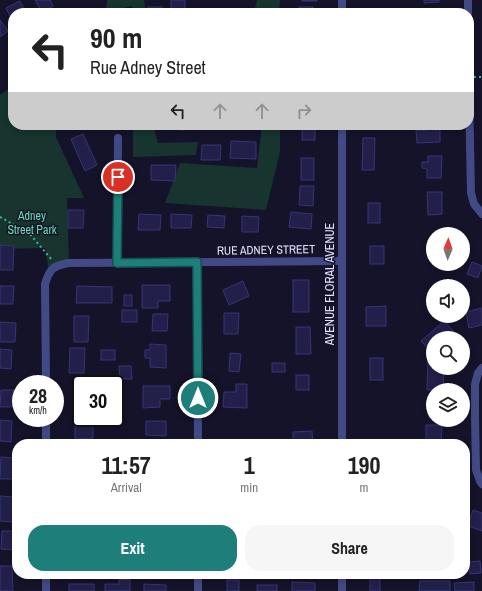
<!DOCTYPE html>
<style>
body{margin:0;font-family:"Archivo Narrow",sans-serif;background:#f6f6f6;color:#222;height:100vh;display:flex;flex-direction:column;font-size:15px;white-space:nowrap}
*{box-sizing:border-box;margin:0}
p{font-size:13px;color:#767676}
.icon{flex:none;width:22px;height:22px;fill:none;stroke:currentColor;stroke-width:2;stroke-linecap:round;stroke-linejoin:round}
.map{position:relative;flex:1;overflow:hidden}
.details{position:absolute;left:12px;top:439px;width:458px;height:140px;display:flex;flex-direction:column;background:#fff;border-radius:16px;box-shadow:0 2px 6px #0003}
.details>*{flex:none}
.guide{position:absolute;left:8px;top:8px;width:466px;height:122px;border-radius:16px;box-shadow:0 2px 6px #0003;background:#fff;color:#222;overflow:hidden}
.needle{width:26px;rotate:2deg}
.controls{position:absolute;left:426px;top:227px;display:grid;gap:8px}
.controls a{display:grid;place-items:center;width:44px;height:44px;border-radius:50%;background:#fff;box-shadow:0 2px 6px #0003;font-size:20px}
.speed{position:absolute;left:12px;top:375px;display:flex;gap:8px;font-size:20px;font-weight:700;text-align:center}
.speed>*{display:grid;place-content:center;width:52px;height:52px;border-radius:50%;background:#fff;box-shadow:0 2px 6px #0003;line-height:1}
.speed small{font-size:10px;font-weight:400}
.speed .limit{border:2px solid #111;border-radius:6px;background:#fff;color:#111}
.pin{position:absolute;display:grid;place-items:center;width:34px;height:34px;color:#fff;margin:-17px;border:2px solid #fff;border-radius:50%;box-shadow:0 1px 4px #0007}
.me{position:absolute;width:44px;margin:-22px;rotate:0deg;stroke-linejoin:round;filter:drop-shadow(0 0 3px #0008)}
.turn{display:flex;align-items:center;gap:14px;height:84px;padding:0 16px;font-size:18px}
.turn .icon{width:52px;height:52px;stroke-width:2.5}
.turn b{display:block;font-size:28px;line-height:34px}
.lanes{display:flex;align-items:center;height:38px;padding:0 16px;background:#0003;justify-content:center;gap:20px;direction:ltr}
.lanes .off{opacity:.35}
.eta{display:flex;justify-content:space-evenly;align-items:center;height:68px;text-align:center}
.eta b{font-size:24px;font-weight:800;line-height:28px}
.action{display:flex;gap:8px;margin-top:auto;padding:8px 16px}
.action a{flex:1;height:46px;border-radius:16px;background:#1e7e79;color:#fff;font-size:16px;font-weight:800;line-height:46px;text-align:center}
.action a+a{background:#f6f6f6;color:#222}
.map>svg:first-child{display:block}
.green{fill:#17342e}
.building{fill:#22204a;stroke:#373474}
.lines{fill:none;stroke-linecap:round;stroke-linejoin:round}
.path{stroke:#3ab69b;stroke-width:2;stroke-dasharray:2 3;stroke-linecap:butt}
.minor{stroke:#424a86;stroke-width:8}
.route-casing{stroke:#14524f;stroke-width:10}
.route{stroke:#1e7e79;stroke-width:7}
.labels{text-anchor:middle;stroke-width:3;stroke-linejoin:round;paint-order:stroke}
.park-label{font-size:12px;fill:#6ed9ae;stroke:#14132a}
.street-label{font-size:12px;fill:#dfe0fd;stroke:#14132a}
</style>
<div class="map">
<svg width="482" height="591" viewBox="0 0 482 591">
<rect width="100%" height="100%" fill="#14132a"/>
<g class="green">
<polygon points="107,0 144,0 146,13 133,13 132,6 106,12"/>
<polygon points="257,0 280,0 279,13 254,13"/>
<polygon points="13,86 13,125 56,125 56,137 84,198 67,198 69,263 49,271 45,248 0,249 0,95"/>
<polygon points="133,125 153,125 158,143 198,142 196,155 133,157"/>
<polygon points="262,125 280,125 280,152 266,210 165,203 180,163 257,168"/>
</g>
<g class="building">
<polygon points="35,0 50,0 53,6 42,13"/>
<rect x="171" y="0" width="14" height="13"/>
<rect x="302" y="0" width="15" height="1"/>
<polygon points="424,0 439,0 439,2 424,3"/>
<polygon points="20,1 26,13 13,13 13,22 6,8"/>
<rect x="148" y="7" width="14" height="6"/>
<rect x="299" y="7" width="14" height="6"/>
<polygon points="0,20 8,31 0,37"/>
<polygon points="170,125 184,125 184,130 170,129"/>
<rect x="302" y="125" width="13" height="15"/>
<polygon points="427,125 440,125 440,142 417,143 416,130 427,130"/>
<polygon points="83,134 97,165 85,171 71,139"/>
<polygon points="363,138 375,138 374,170 362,170"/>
<polygon points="231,141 256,142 256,159 230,158"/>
<polygon points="202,145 221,145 220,160 201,160"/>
<polygon points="428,156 442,156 441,178 427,178 427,169 422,168 422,162 428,162"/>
<rect x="301" y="158" width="13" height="22"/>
<polygon points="151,165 176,165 175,181 151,180"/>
<polygon points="300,186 314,186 313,206 299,205"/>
<polygon points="427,192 442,192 442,214 428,215"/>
<rect x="368" y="203" width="12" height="20"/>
<polygon points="68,210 84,210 83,228 68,228"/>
<polygon points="291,212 312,214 311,229 289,227"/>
<polygon points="139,214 161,215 160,230 138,230"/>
<polygon points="171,214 192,215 191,228 171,228"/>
<polygon points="208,215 225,216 224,228 207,227"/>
<polygon points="242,216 259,217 258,232 242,232"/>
<polygon points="452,229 458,234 448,234"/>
<polygon points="463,238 470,243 463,252"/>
<polygon points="0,245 14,246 13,270 0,270"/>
<rect x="370" y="246" width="14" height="18"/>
<polygon points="472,262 482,266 478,278 467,274"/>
<rect x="293" y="280" width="16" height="32"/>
<polygon points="243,281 249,296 229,305 223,290"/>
<polygon points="142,285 170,285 170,301 158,301 158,308 142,308"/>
<polygon points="0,286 14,286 13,304 0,304"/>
<polygon points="77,286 112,287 112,303 76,303"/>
<rect x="124" y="295" width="8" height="11"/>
<polygon points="386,306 386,326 366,326 366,307"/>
<polygon points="482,308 482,325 469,328 466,312"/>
<rect x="122" y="310" width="15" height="12"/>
<polygon points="224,313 239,313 238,334 224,334"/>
<polygon points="153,314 168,314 167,331 152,331"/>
<polygon points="74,316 89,316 88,342 74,342"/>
<polygon points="444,321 455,333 450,338 433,338 433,354 421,341"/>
<polygon points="0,322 16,323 15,342 0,342"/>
<polygon points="296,327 310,327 311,354 296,354"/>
<polygon points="150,344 166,345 166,368 150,367 150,358 145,358 145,350 150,350"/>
<polygon points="70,348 85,348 84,373 69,373"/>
<polygon points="0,349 12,350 11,369 0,368"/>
<rect x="101" y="350" width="14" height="10"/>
<polygon points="230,353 241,354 239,372 229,371"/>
<rect x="370" y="358" width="13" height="22"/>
<polygon points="428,360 433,360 433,368 444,368 443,390 427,390"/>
<rect x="272" y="363" width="13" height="9"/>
<polygon points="119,366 131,366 132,379 120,379"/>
<rect x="296" y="375" width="13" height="15"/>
<polygon points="110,381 110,384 96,384 96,382"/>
<polygon points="236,384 247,384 247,408 223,407 224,392 236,392"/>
<polygon points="143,386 170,386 170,399 160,399 160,407 143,408"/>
<rect x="74" y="388" width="7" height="19"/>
<polygon points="1,390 14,390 13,407 0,407"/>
<polygon points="430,400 433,400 433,418 429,418"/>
<polygon points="0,420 12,421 11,442 0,441"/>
<polygon points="146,421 166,421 166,436 146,435"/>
<rect x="75" y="424" width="18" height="15"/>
<polygon points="426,425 442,425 441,444 426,444"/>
<polygon points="312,431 313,444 293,444 293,432"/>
<rect x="369" y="443" width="13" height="1"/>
<polygon points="1,457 16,458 15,479 0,479"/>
<polygon points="0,496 15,497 14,522 0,521"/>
<polygon points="473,510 482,513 482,531 468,526"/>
<polygon points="2,531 17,531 16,550 1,549"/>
<polygon points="480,561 481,573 470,574 469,562"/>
<polygon points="0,566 12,566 13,591 0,591"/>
<polygon points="373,574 387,574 387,575 380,575 380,591 370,591 370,576 373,576"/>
<polygon points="119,579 130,580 130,591 105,591 105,584 119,584"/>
<rect x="227" y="580" width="12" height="11"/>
<polygon points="420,581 450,581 450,591 419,591"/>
<polygon points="292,582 315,583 315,591 292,591"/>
<polygon points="474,582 474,591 455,591 454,583"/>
<rect x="69" y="584" width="25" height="7"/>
<polygon points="144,584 166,585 166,591 144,591"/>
<rect x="257" y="585" width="20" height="6"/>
</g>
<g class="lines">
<g class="path">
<polyline points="469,77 482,77"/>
<polyline points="0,217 29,233 52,260"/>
</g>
<g class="minor">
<polyline points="468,0 468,13"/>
<polyline points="342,13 342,0"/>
<polyline points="469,94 471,193 474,204 482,214"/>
<polyline points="197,262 198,444"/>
<polyline points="117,263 118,138"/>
<polyline points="482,368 478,373 475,384 475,416 476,470 480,481 482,484"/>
<path d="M46,384L45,284C50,268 53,266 69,263L342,261"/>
<polyline points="46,418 46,444"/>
<polyline points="342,444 342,125"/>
<polyline points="46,574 46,591"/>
<polyline points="198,574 198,591"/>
<polyline points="342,591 342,574"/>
</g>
</g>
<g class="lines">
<g class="route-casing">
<polyline id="route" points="118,177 117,263 197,262 198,398"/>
</g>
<use href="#route" class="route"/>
</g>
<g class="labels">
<g class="park-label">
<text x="32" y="220">Adney<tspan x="32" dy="14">Street Park</tspan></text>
</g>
<g class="street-label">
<text transform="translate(266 250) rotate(-1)" y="4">RUE ADNEY STREET</text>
<text transform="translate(330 284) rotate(-90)" y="4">AVENUE FLORAL AVENUE</text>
</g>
</g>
</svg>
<div class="controls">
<a><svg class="needle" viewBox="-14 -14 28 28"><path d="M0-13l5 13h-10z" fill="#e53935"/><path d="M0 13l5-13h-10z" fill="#767676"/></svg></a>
<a><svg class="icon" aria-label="sound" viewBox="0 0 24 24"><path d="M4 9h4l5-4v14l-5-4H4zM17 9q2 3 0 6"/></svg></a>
<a><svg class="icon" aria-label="search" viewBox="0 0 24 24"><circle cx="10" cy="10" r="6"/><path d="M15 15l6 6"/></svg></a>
<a><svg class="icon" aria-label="layers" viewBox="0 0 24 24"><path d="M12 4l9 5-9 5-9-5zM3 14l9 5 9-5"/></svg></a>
</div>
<div class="speed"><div>28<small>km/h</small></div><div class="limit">30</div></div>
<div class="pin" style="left:118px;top:177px;background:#d93025"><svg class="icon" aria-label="arrive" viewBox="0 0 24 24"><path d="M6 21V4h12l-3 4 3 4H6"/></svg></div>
<svg class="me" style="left:198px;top:398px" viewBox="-20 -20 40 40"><circle r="17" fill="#1e7e79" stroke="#fff" stroke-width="3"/><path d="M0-11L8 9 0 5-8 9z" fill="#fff"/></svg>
<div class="guide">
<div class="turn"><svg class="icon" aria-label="left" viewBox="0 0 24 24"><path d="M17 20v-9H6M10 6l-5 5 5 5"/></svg><div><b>90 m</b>Rue Adney Street</div></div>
<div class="lanes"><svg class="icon" aria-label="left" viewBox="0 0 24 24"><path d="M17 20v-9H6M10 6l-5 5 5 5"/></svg><svg class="icon off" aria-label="ahead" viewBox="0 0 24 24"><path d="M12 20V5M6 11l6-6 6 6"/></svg><svg class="icon off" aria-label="ahead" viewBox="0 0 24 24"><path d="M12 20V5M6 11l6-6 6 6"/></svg><svg class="icon off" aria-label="right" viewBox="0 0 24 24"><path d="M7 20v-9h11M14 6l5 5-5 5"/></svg></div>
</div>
<section class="details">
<div class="eta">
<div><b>11:57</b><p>Arrival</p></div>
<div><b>1</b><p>min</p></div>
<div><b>190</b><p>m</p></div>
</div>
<div class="action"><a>Exit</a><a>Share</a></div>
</section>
</div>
